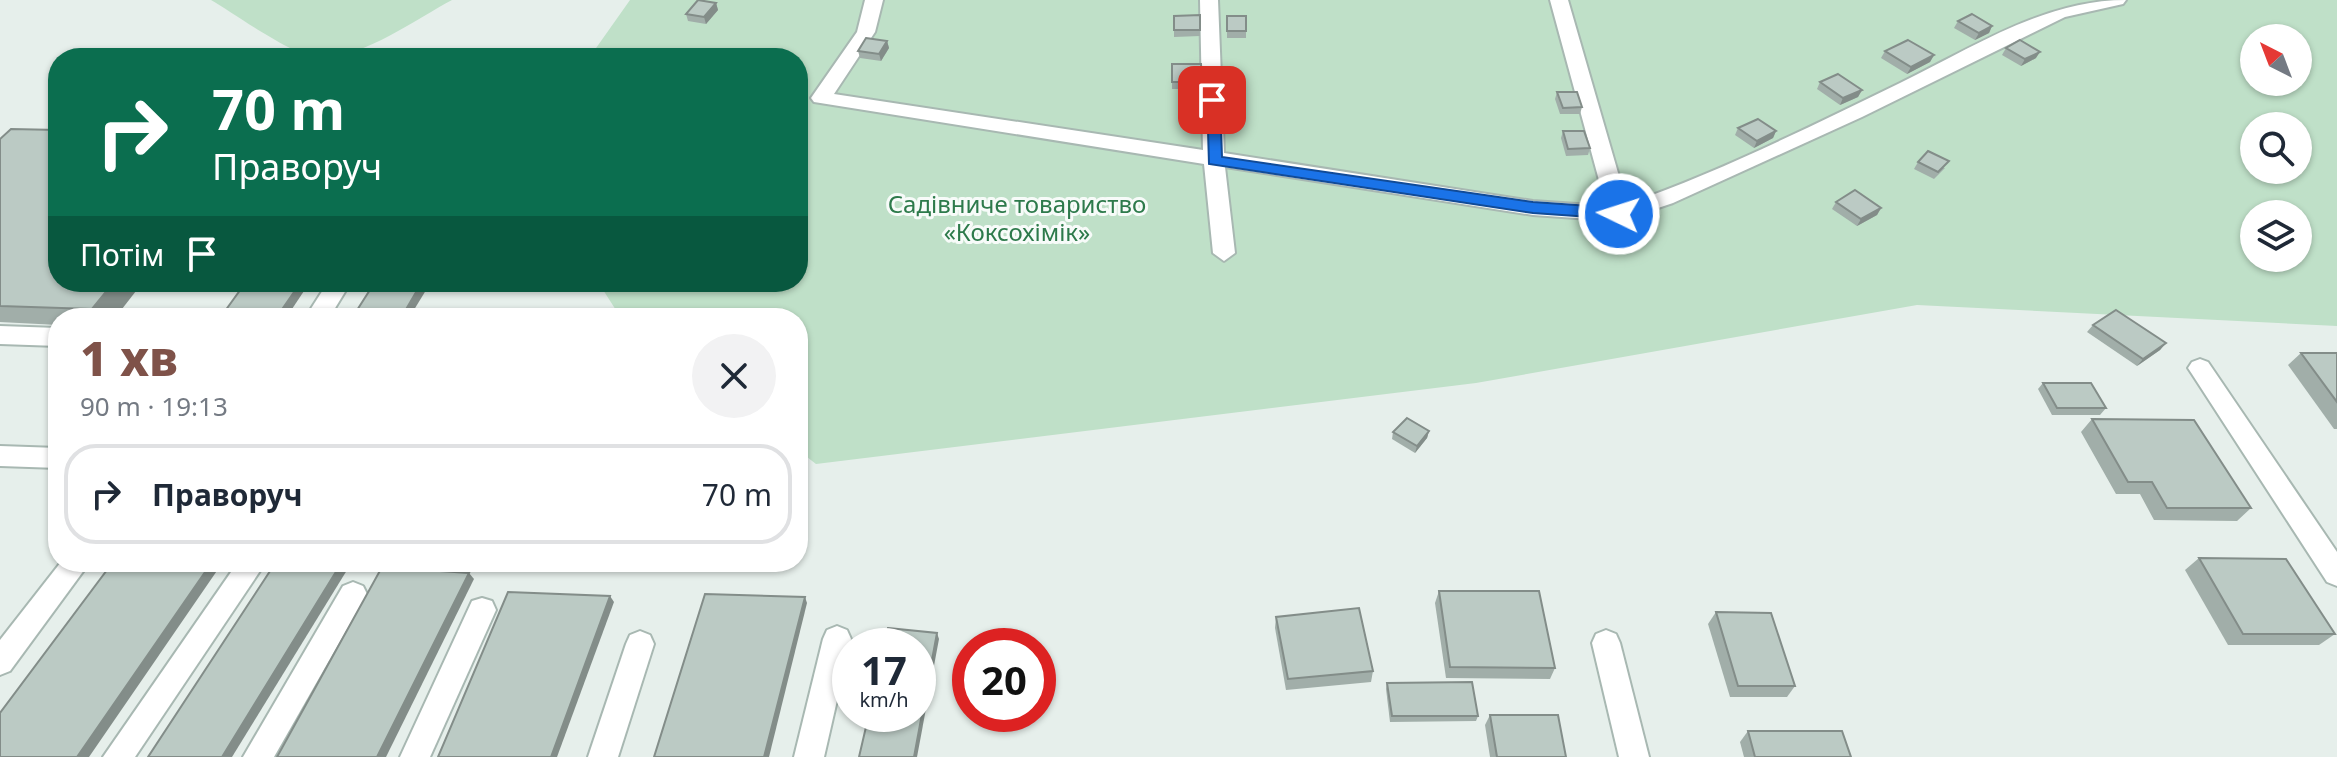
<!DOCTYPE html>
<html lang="uk">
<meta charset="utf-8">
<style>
body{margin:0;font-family:"Noto Sans",sans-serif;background:#f2f2f3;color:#1f2937;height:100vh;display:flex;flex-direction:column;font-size:30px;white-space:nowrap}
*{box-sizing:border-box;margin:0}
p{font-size:26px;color:#747a83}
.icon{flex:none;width:44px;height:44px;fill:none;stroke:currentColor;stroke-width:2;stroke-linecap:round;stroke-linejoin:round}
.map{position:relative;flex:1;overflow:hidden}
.drawer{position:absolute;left:48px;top:308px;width:760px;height:264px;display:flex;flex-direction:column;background:#fff;border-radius:32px;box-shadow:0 2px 6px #0004}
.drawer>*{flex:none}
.hud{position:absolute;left:48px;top:48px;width:760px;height:244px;border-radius:32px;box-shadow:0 2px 6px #0004;background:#0b6e4f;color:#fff;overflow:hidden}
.needle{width:52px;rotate:318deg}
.buttons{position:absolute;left:2240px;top:24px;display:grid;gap:16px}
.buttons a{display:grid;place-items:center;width:72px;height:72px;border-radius:50%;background:#fff;box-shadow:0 2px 6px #0004;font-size:40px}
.speed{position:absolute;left:832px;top:628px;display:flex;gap:16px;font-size:40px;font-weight:700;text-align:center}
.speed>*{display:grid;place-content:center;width:104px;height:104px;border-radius:50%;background:#fff;box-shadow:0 2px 6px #0004;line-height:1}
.speed small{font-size:20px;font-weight:400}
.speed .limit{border:12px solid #d22;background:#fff;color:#111}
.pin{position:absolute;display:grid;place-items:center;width:68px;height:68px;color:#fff;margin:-34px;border-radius:16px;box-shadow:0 4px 12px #0006}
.me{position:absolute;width:88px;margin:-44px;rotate:274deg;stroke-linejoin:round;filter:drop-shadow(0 0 6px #0008)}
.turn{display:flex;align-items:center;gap:28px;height:168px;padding:0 32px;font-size:36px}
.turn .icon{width:104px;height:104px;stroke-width:2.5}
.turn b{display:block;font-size:56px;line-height:68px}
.then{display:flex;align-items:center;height:76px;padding:0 32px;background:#0003;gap:16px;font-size:30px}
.round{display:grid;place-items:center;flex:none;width:84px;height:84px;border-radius:42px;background:#f2f2f3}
.head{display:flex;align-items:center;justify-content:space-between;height:136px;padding:0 32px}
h1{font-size:48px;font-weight:800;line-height:60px;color:#7f5249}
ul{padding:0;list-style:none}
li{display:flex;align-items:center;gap:24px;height:100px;margin:0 16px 12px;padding:0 16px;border:4px solid #e0e1e3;border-radius:32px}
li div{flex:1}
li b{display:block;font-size:30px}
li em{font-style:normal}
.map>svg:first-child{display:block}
.green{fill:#bfe0c8;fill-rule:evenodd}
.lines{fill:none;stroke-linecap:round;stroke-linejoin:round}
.lane-casing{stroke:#a8b8b2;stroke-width:4}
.street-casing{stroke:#a8b8b2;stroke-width:4}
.lane{fill:#fff;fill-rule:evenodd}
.street{fill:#fff;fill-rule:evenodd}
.wall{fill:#a1aea9}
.shaded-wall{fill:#838d89}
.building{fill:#bbcac4;stroke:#838d89;stroke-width:2}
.route{fill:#1a73e8;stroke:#114b97;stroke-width:2}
.labels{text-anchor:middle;stroke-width:6;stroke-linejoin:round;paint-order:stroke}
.park-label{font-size:24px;fill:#2d7a4b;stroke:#f7fbf9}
</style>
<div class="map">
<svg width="2337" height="757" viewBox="0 0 2337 757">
<rect width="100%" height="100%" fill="#e6efeb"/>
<g class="green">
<path d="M211,0H452C416,19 356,63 315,57C290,54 235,14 211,0Z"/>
<path d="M630,0H2337V326L1917,305L1476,383L816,464L798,450V318H621L598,282H798V58H589ZM2254,38H2298V82H2254ZM2254,126H2298V170H2254ZM2254,214H2298V258H2254Z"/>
</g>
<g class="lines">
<g class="lane-casing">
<g id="lane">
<path d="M865,0H883L875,32L834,94L1203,150L1200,0H1218L1224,153L1533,201L1606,206L1550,0H1568L1627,204C1720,172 1811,126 1900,83C1972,48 2044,0 2126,0L2123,4L2065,17L1862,117L1673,203L1619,221L1533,215L1225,167L1235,253L1224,261L1213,253L1204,164L814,102L811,98L857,32Z"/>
<polygon points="328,282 351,282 329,318 305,318"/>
<polygon points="0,326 58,328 58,346 0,344"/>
<polygon points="0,446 58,448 58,468 0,466"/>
<polygon points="61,562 90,562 10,671 0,675 0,640"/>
<polygon points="238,562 266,562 135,757 103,757"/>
<polygon points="353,582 363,586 367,594 274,757 243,757 343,586"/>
<polygon points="482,598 492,601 496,610 430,757 400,757 472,601"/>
<polygon points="837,626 847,630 851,639 824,757 794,757 823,639 827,630"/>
<polygon points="640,631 650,635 654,644 618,757 588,757 626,644 630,635"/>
</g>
</g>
<g class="street-casing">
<g id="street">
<polygon points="2200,359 2208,362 2337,552 2337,586 2327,582 2192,374 2188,368 2192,362"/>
<polygon points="1606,630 1616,634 1620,643 1649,757 1619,757 1592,643 1596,634"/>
</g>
</g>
<use href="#lane" class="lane"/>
<use href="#street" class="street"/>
</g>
<g class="wall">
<polygon points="716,3 718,10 706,24 688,21 686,14"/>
<polygon points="1200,15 1200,36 1174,37 1174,16"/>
<rect x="1227" y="16" width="19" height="22"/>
<polygon points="1958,21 1992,26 1989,33 1975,40 1954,28"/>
<polygon points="887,41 889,48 881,61 860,58 858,51"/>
<polygon points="2006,48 2036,58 2021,66 2002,55"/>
<polygon points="1885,51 1934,55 1930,62 1907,74 1881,58"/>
<polygon points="1172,64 1201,64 1202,89 1172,89"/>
<polygon points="1820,82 1862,90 1858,97 1840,105 1817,89"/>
<polygon points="1557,92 1582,107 1580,114 1560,114 1555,99"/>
<polygon points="1738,128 1776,131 1773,138 1754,148 1735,135"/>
<polygon points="1563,131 1590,148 1588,155 1566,156 1561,138"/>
<polygon points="0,139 115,318 58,318 58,325 0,322"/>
<polygon points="1918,162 1945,168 1934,179 1914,169"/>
<polygon points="1836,202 1881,208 1877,215 1857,226 1832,209"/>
<polygon points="2093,325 2166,343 2160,350 2137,366 2087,332"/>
<polygon points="2301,353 2337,353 2337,429 2334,429 2288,365"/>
<polygon points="2043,383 2106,408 2100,415 2052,415 2038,389"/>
<polygon points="2092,419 2251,508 2237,521 2154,520 2140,494 2116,494 2081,432"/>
<polygon points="1429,431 1427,438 1415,453 1392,439 1393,432"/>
<polygon points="2199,558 2335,634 2319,645 2228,645 2185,570"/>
<polygon points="1439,591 1555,668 1550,679 1446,678 1435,603"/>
<polygon points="1716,612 1795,686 1787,697 1730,697 1708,624"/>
<polygon points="1276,617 1373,671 1371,682 1286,690 1275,628"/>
<polygon points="1387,683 1478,716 1476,721 1390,722 1386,689"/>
<polygon points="1490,715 1566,757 1490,757 1485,725"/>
<polygon points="1748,731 1851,757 1744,757 1740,742"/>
</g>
<g class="shaded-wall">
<polygon points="716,3 718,10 706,24 704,17"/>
<polygon points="1992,26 1989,33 1975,40 1979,33"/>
<polygon points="887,41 889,48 881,61 879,54"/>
<polygon points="2040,52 2036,58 2021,66 2025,59"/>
<polygon points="1934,55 1930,62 1907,74 1911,67"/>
<polygon points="1862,90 1858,97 1840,105 1843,98"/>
<polygon points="1776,131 1773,138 1754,148 1757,141"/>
<polygon points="1881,208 1877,215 1857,226 1861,219"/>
<polygon points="114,282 143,282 115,318 101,318 92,309"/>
<polygon points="301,282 310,282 286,318 276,318"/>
<polygon points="422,282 431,282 409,318 401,318"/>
<polygon points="2166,343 2160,350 2137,366 2143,359"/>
<polygon points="1429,431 1427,438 1415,453 1417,446"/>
<polygon points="212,562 223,562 89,757 77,757"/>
<polygon points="342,562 352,562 232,757 222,757"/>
<polygon points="469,573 474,579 386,757 377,757"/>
<polygon points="610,596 614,602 557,757 551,757"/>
<polygon points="805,597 807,603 769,757 764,757"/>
<polygon points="937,633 939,639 917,757 914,757"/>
</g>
<g class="building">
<polygon points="698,0 716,3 704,17 686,14"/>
<polygon points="1972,14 1992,26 1979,33 1958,21"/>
<polygon points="1200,15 1200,30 1174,30 1174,16"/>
<rect x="1227" y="16" width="19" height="15"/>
<polygon points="866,38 887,41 879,54 858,51"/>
<polygon points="1908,40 1934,55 1911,67 1885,51"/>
<polygon points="2020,40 2040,52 2025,59 2006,48"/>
<polygon points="1172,64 1201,64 1202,82 1172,82"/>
<polygon points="1838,74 1862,90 1843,98 1820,82"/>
<polygon points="1557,92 1577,92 1582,107 1563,108"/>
<polygon points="1758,119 1776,131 1757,141 1738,128"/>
<polygon points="11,129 58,130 58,282 114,282 92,309 0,306 0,139"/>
<polygon points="1563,131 1584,131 1590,148 1568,149"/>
<polygon points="1928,151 1949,161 1938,172 1918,162"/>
<polygon points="1855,190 1881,208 1861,219 1836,202"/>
<polygon points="246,282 301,282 276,318 220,318"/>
<polygon points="375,282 422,282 401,318 352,318"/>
<polygon points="2116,310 2166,343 2143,359 2093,325"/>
<polygon points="137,313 166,315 163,318 133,318"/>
<polygon points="2301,353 2337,353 2337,402"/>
<polygon points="2043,383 2091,383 2106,408 2057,408"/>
<polygon points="1407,418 1429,431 1417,446 1393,432"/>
<polygon points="2092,419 2194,420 2251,508 2167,508 2152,482 2128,482"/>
<polygon points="2199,558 2286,559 2335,634 2243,634"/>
<polygon points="113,562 212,562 77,757 0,757 0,713"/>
<polygon points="276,562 342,562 222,757 148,757"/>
<polygon points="382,567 469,573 377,757 277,757"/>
<polygon points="1439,591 1539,591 1555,668 1450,667"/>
<polygon points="508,592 610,596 551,757 438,757"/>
<polygon points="705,594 805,597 764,757 654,757"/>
<polygon points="1359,608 1373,671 1288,679 1276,617"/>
<polygon points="1716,612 1771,613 1795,686 1738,686"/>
<polygon points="888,628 937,633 914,757 859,757 869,714 918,714 918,646 884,646"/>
<polygon points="1472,682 1478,716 1392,716 1387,683"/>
<polygon points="1490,715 1558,715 1566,757 1497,757"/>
<polygon points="1748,731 1842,731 1851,757 1755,757"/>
</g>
<polygon class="route" points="1207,97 1220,100 1222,157 1533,202 1619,208 1627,214 1619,219 1533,213 1209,164"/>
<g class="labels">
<g class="park-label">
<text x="1017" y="213">Садівниче товариство<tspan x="1017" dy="28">«Коксохімік»</tspan></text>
</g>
</g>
</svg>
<div class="buttons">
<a><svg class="needle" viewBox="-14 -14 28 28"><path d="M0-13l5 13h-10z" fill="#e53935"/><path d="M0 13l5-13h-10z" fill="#747a83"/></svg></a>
<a><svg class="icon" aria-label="search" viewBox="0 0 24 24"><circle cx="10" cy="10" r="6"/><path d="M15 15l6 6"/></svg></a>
<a><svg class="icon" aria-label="layers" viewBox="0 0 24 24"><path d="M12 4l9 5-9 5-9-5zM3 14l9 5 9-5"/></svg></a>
</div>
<div class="speed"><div>17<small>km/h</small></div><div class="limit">20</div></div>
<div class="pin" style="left:1212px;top:100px;background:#d93025"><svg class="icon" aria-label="arrive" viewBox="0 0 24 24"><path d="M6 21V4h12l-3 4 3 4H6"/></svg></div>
<svg class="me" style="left:1619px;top:214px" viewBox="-20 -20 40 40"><circle r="17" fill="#1a73e8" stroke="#fff" stroke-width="3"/><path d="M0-11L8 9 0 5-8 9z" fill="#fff"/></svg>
<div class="hud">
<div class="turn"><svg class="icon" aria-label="right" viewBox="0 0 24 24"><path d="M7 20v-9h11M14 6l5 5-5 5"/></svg><div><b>70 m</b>Праворуч</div></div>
<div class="then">Потім<svg class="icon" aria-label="arrive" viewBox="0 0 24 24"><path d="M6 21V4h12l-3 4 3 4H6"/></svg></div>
</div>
<section class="drawer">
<div class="head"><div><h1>1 хв</h1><p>90 m · 19:13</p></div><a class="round"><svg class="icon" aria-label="close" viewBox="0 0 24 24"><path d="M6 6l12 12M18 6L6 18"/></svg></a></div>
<ul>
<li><svg class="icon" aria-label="right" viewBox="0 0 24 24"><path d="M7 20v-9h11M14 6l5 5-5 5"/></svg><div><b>Праворуч</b></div><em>70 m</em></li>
</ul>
</section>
</div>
